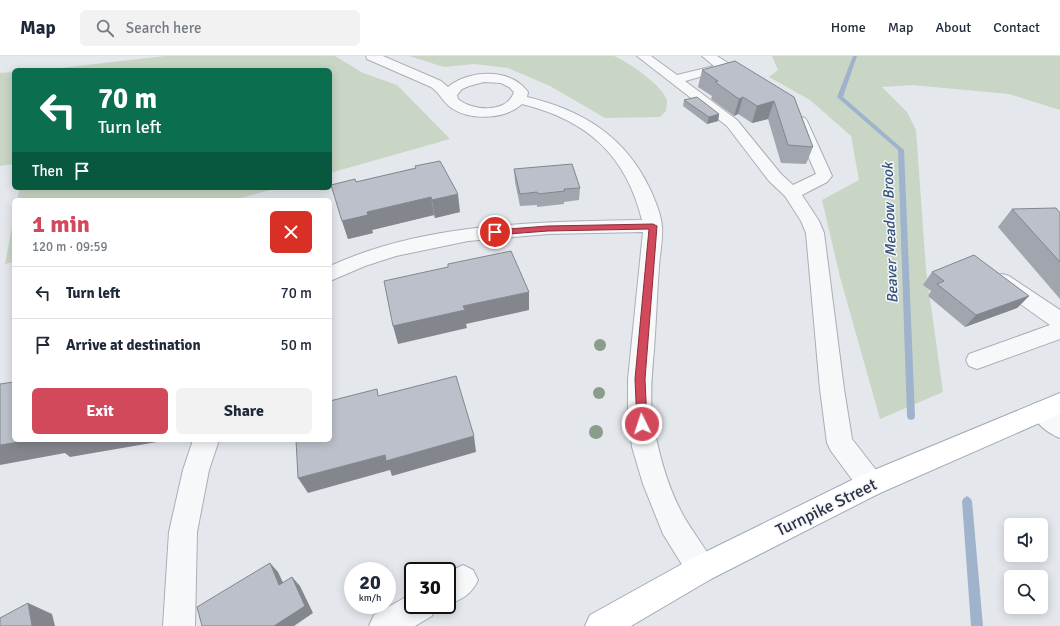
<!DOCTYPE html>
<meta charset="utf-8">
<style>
body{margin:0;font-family:Signika,sans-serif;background:#f2f2f3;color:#1f2937;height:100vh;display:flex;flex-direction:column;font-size:15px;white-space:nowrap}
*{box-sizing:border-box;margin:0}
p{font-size:13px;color:#747a83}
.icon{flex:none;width:22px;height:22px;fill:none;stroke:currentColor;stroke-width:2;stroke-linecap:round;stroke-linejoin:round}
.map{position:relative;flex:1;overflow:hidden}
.details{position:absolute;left:12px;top:142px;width:320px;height:244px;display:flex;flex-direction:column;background:#fff;border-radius:6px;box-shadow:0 2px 10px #0003}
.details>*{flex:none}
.top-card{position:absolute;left:12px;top:12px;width:320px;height:122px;border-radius:6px;box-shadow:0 2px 10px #0003;background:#0b6e4f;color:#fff;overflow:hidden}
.fabs{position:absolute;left:1004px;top:462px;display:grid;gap:8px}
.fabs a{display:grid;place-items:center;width:44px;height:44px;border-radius:6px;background:#fff;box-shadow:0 2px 10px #0003;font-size:20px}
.speed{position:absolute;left:344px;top:506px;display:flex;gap:8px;font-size:20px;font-weight:700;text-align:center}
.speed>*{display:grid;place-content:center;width:52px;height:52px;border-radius:50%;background:#fff;box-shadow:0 2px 10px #0003;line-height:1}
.speed small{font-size:10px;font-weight:400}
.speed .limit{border:2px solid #111;border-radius:6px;background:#fff;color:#111}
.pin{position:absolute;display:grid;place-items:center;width:34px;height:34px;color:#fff;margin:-17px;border:2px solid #fff;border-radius:50%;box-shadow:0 1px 4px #0007}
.me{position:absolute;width:44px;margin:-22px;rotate:356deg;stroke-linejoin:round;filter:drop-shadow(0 0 3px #0008)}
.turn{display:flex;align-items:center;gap:14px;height:84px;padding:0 20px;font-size:18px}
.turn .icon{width:52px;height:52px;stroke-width:2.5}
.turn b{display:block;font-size:28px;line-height:34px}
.then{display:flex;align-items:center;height:38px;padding:0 20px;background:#0003;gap:8px;font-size:15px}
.round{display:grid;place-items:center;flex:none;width:42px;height:42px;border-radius:6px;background:#f2f2f3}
.overview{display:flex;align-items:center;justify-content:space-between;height:68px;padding:0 20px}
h1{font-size:24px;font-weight:800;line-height:30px;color:#d1495b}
.primary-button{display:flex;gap:8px;margin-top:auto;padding:8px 20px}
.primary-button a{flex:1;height:46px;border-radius:6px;background:#d1495b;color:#fff;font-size:16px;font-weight:800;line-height:46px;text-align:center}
.primary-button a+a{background:#f2f2f3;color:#1f2937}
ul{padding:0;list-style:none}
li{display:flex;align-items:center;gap:12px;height:52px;padding:0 20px;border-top:1px solid #e0e1e3}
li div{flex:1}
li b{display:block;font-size:15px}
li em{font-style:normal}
header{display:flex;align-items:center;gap:24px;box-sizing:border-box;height:56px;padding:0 20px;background:#fff;border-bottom:1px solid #e0e1e3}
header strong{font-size:19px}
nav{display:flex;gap:22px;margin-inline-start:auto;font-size:14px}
.search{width:280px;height:36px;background:#f2f2f3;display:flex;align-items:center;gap:10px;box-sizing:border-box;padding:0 14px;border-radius:6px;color:#747a83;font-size:15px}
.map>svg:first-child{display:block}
.green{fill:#c9d6c5}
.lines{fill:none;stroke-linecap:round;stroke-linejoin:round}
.stream{fill:#9fb4cc;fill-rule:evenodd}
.minor-casing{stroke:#a9aeb7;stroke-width:2}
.major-casing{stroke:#a3abb8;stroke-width:2}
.minor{fill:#f7f8fa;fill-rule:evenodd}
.major{fill:#fff;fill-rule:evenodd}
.tree{fill:#899d89}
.wall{fill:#a1a5ae}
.shaded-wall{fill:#83868d}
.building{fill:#bbc0ca;stroke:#83868d}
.route{fill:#d1495b;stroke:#882f3b}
.labels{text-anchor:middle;stroke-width:3;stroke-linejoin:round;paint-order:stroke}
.water-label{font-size:15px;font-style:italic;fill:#34527a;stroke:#f4f6f9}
.near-street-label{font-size:17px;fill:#2b3445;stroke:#f4f6f9}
</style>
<header>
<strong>Map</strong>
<div class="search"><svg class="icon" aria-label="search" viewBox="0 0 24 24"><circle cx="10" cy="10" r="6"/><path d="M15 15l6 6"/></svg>Search here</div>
<nav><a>Home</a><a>Map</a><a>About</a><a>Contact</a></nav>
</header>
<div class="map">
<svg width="1060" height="570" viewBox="0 0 1060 570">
<rect width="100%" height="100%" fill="#e4e7ec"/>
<g class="green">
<polygon points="165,0 335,0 363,17 397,29 450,83 330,117 330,14 43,14"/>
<path d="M409,0H614C628,6 664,30 667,45C667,48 666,52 666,55L660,61L605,62L550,30L508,12L474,8L444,11Z"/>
<polygon points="772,0 1060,0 1060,54 1009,38 912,29 882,31 907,56 916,74 926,214 943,336 880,363 840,221 822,144 859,124 851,80 810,44 769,21 778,14"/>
<polygon points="14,16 14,108 0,110 0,17"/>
<polygon points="20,132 277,132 234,144 17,144"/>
<polygon points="14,160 14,206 5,208"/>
</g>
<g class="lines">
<g class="stream">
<polygon points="853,0 857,0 843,41 904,94 915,360 914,363 911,364 908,363 907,360 898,94 837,41"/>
<polygon points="967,440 970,442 972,445 983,570 971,570 962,445 964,442"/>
</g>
<g class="minor-casing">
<g id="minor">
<path d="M366,0H383L441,25L448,31C470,13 511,12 528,36L527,41C582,54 625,80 650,133C655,144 661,158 662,170C663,183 660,197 659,210C657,238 656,266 654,294C652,315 650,337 652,358C657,392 666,428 683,459C693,477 707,493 716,513L711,523L701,528L691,523L663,478L643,428L632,391L628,356V323L643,176L548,178L468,185L396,200L365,210L330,225V210C426,166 539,166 642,164C626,99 587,64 522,48C506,63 472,65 453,53C444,48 440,37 431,31L367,3ZM484,26L501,27L509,31L514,36C507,58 472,55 458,43L457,39L462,33L469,30Z"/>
<path d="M637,0H651L677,19L714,10L702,0H717L751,22L753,25L751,28C740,31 731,21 722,15L685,25L737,64L781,118L793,129L816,118L793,65L795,62L800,61L805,62L807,65L832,120L827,126L802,139L819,165L824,177L844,333L852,383L880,419L884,428L880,437L871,440L862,437L831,395L827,387L820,333L806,177L801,165L785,140L769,125L727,70Z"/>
<polygon points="1002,218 1009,220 1060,254 1060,283 977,313 969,310 966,304 969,298 1050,269 995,230 992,225 995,220"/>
<path d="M1042,345L1051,348L1060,356V382C1047,377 1036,367 1030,355L1033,348Z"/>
<polygon points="193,384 219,384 209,414 197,476 195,570 163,570 169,476 183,414"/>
<path d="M463,509L473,514L478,524C471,539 462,543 447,549V517Z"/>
<polygon points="413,537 413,549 436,549 432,560 415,570 369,570 374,559"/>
</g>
</g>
<g class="major-casing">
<polygon id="major" points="1060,337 1060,358 880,437 711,523 631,570 585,570 590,559 691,503 862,419"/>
</g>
<use href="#minor" class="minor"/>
<use href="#major" class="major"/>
</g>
<g class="tree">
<circle cx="600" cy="289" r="6"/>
<circle cx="599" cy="337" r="6"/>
<circle cx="596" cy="376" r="7"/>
</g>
<g class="wall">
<polygon points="702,14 794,41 813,91 806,108 781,107 768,63 752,67 738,58 734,60 711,43 712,40 698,31"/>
<polygon points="684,44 719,58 718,65 707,68 683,50"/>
<polygon points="415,110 460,156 435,162 434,159 372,174 373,177 348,183 331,129 356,126 416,112"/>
<polygon points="514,113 580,132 579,144 564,146 564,148 537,151 537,149 520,150 515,126"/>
<polygon points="1012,153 1060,157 1060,243 998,171"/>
<polygon points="932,216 1029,240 1017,252 965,271 928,240 931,235 923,229"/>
</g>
<g class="shaded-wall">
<polygon points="743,41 738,58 734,60 739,43"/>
<polygon points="774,45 768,63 752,67 757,50"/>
<polygon points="719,58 718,65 707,68 709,61"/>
<polygon points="458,138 460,156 435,162 432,144"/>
<polygon points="431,141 434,159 372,174 373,177 348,183 342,165 367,156"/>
<polygon points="529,236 529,254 466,268 467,272 398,288 393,270 463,250"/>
<polygon points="1029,240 1017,252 965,271 976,259"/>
<polygon points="474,380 476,396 392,420 390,414 308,437 298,422 385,399"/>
<polygon points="31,384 158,384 157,386 70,401 65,397 0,409 0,389"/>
<polygon points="270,507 278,516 288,537 279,529"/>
<polygon points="292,521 300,530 313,557 294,570 274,570"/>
<polygon points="28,547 52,558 55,570 32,570"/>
</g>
<g class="building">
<polygon points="735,5 794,41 813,91 788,89 774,45 757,50 743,41 739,43 715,26 718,25 702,14"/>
<polygon points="697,41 719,58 709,61 684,44"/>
<polygon points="440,105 458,138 432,144 431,141 367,156 368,159 342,165 331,129 355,123 356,126 416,112 415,110"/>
<polygon points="572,108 580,132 564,133 565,135 538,138 537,136 520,138 514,113"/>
<polygon points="1056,152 1060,157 1060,206 1012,153"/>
<polygon points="511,195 529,236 463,250 465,254 393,270 384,225 448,211 448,208"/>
<polygon points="974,199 1029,240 976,259 937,228 944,225 932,216"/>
<polygon points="456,320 474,380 386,405 385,399 298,422 296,384 330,384 330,345 377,333 378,340"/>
<polygon points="14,326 14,384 31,384 0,389 0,328"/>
<polygon points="51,384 59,384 50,386"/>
<polygon points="270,507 279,529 292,521 305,550 274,570 202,570 197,551"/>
<polygon points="28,547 32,570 0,570 0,562"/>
</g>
<polygon class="route" points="653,168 657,170 645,323 647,368 645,371 642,372 638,371 637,368 635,323 649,173 548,175 495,179 491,176 495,174 548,170"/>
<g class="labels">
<g class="water-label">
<text transform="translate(890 177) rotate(-92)" y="5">Beaver Meadow Brook</text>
</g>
<g class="near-street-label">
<text transform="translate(826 451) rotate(-26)" y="6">Turnpike Street</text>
</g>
</g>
</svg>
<div class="fabs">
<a><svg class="icon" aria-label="sound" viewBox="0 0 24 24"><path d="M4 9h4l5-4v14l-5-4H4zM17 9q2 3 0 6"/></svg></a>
<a><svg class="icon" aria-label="search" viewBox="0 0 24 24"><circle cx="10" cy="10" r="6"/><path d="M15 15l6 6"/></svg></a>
</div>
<div class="speed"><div>20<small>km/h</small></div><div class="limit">30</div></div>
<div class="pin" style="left:495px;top:176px;background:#d93025"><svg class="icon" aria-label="arrive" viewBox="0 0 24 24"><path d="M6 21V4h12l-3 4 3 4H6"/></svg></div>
<svg class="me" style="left:642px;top:368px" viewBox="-20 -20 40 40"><circle r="17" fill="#d1495b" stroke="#fff" stroke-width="3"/><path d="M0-11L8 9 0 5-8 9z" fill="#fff"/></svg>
<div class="top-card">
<div class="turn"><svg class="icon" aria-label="left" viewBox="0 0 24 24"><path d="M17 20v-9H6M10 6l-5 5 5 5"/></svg><div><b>70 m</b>Turn left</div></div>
<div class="then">Then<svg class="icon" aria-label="arrive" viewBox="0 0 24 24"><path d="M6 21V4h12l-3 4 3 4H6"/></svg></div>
</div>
<section class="details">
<div class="overview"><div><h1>1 min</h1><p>120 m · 09:59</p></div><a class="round" style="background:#d93025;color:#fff"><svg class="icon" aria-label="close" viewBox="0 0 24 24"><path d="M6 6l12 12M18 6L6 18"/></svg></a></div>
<ul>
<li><svg class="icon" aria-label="left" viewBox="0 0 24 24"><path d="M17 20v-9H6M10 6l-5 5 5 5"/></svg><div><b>Turn left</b></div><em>70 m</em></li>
<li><svg class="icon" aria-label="arrive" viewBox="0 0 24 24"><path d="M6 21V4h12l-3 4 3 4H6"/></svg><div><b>Arrive at destination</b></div><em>50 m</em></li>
</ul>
<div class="primary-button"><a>Exit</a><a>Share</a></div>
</section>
</div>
